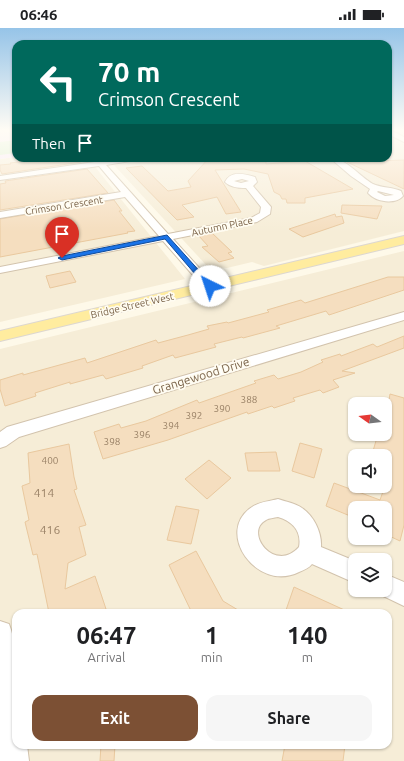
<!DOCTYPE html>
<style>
body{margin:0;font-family:Ubuntu,sans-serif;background:#f6f6f6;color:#202124;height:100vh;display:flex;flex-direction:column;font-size:15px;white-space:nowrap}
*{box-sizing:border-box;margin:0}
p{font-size:13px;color:#757577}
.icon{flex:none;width:22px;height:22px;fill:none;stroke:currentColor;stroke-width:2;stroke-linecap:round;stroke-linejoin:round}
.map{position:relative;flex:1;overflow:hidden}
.drawer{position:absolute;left:12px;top:581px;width:380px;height:140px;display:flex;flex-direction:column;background:#fff;border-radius:12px;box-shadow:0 1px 3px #0004}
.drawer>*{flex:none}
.banner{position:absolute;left:12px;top:12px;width:380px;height:122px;border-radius:12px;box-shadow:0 1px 3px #0004;background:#00695c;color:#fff;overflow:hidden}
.needle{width:26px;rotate:284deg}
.tools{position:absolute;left:348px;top:369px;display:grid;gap:8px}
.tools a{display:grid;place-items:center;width:44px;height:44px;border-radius:8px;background:#fff;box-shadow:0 1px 3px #0004;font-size:20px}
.pin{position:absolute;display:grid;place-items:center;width:34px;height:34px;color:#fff;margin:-41px -17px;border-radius:50% 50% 50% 0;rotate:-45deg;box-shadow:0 0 4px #0007}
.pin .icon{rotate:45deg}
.me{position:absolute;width:44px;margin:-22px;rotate:319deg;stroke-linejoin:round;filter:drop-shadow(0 0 3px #0008)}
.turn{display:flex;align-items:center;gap:14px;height:84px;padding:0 20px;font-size:18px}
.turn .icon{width:52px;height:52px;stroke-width:2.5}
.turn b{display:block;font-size:28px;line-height:34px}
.then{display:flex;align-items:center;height:38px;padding:0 20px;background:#0003;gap:8px;font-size:15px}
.eta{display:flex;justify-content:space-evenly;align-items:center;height:68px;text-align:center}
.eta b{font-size:24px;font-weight:700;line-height:28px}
.cta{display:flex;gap:8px;margin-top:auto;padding:8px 20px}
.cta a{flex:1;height:46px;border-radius:12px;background:#7c5034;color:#fff;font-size:16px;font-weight:700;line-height:46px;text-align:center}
.cta a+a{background:#f6f6f6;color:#202124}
.status{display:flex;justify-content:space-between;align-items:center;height:28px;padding:0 20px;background:#fff;direction:ltr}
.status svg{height:11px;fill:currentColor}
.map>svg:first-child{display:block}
.residential{fill:#f6edd7;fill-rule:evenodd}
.education{fill:#f6e5fa}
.green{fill:#cfedc6}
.building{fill:#f5debf;stroke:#e9c89e}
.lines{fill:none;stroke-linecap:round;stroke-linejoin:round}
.minor-casing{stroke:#d2c3ad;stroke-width:2}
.major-casing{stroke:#ddd7d0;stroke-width:2}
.minor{fill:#fff;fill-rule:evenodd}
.major{fill:#ffec9f;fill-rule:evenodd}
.route{fill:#1a73e8;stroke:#114b97}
.labels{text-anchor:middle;stroke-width:3.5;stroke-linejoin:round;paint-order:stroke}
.far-street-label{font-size:10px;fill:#7b644a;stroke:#fffcf1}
.number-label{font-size:10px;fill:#9a8267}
.street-label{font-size:12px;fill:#7b644a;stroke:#fffcf1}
.near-number-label{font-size:12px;fill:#9a8267}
</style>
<div class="status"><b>06:46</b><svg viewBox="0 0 49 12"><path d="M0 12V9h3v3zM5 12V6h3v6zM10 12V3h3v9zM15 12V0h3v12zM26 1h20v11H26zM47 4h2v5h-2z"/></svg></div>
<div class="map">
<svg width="404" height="733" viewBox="0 0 404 733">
<rect width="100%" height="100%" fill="#fef9e9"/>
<g class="residential">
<polygon points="388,101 404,101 404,203 264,238 252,234 227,240 207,238 114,137 138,134 134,130 388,130"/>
<polygon points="16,129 108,130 92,133 96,140 185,251 0,294 0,131"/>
<path d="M404,223V733H0V321ZM355,376H385V406H355ZM355,428H385V458H355ZM355,480H385V510H355ZM355,532H385V562H355ZM16,585H388V717H16Z"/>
</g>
<polygon class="education" points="0,101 16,101 16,129 0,131"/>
<polygon class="green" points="16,112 16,125 0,127 0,114"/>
<g class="building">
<polygon points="52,130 78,130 81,134 2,146 0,142 0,137 11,136 10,135"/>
<polygon points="209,130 266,130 266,136 305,133 353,161 305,170 305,175 287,175 286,171 282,171 280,167 274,164 268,146 244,141 215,142 241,184 226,186 217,169 182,177 194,189 177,192 126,140 142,138 168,163 191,159 188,153"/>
<polygon points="404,132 404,161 347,134"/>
<polygon points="87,141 108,165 0,182 0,156 6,155 5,153"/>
<polygon points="114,172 122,183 119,183 135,203 127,204 128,205 0,229 0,191"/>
<polygon points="342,177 382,178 377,191 341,185"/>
<polygon points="335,186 336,189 342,188 344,195 303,209 289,201"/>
<polygon points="212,205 232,224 228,225 234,230 219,234 202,219 208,218 198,207"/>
<polygon points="70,243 76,254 50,260 46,248"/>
<polygon points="388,249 404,249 404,262 329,287 326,283 276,298 280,300 243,310 242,309 214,316 216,319 175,330 173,327 142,338 143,340 106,351 103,347 70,356 70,354 35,365 36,368 5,378 0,361 0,352 23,345 23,347 85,330 87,335 156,312 158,315 188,307 209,301 207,298 227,294 228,295 269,284 267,282 301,272 305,275"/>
<polygon points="404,308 404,320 342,343 355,345 333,352 339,359 323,365 320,362 293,370 295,373 274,380 272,378 248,386 247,384 168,412 103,431 94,404 119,396 121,400 146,393 197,372 199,375 256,355 254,353 274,347 278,351 301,344 323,334 321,332 340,326 341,328 373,316 377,319"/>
<polygon points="390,366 404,370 404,497 400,513 385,506 385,480 355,480 355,490 326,478 334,455 380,472 385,458 385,428 373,423 378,406 385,406 385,395"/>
<polygon points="300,415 322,421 314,450 292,443"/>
<polygon points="69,416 74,449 77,461 74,462 86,497 79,499 86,527 68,535 65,561 95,548 106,581 98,585 49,585 37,526 33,527 25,494 29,492 22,458 30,455 28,425"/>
<polygon points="276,424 280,443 248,443 245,425"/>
<polygon points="209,432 231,450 207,471 185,451"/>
<polygon points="176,478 199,482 191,516 167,512"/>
<polygon points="196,523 223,573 243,585 192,585 169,537"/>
<polygon points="294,559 351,585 285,585"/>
<polygon points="101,717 115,717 114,733 100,733"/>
<polygon points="285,717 345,717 343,733 282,733"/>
</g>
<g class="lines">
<g class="minor-casing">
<g id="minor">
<polygon points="388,101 404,109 404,114 388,106"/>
<path d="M121,130H141L137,132L106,137L168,206L251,190L260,185L261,179L246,160C238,160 230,159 225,154C231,142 244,146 255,149L257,154L253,158L271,179L270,186L257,194L173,211L213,255L215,258L213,261H205L163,213L0,245V239L159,208L125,169L0,190V184L121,164L99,138L0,152V148ZM242,151L249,153L241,155L234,153Z"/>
<path d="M330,130C346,130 359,148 373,156C382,160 392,159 401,163L403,168C395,177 376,174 368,165L370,161L351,148ZM378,163L394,167L385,168L377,164Z"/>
<polygon points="404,284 404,292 19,409 6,418 0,420 0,404 7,399"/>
<path d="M278,471C286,474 295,475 302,480C314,488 322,505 321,519L355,533V555L312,536C309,540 304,542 299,544C257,565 214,504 252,479C259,474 270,473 278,471ZM278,489C292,493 302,503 299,519C275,546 243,504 266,492C269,490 274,490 278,489Z"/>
<polygon points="385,546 404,554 404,578 377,565 376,562 385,562"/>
<path d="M0,593L9,596C21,626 16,683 16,717H27L29,733H0Z"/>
</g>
</g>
<g class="major-casing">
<polygon id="major" points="404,208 404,216 0,313 0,303"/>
</g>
<use href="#minor" class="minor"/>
<use href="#major" class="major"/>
</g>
<linearGradient id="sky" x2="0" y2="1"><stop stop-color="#96c4e8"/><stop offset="0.5" stop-color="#fffcf5"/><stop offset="1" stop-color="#fffcf5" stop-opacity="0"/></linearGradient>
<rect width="404" height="204" fill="url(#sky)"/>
<polygon class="route" points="167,207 212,257 212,260 207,260 165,211 62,232 58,230 62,228"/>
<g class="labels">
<g class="far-street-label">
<text transform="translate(64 177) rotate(-9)" y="4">Crimson Crescent</text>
<text transform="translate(222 198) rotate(-12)" y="4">Autumn Place</text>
<text transform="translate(132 277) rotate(-13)" y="4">Bridge Street West</text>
</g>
<g class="number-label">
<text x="249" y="375">388</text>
<text x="222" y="384">390</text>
<text x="194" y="391">392</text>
<text x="171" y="401">394</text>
<text x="142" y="410">396</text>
<text x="112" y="417">398</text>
<text x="50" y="436">400</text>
</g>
<g class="street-label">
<text transform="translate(201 348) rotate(-17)" y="4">Grangewood Drive</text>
</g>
<g class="near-number-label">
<text x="44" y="469">414</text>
<text x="50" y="506">416</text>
</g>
</g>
</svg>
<div class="tools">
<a><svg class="needle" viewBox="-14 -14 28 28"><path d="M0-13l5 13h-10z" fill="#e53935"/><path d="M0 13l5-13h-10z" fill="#757577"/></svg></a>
<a><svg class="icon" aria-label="sound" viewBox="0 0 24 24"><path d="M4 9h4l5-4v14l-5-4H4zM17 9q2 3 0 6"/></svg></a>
<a><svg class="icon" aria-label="search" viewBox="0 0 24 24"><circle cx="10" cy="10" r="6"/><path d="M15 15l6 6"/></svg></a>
<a><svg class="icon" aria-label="layers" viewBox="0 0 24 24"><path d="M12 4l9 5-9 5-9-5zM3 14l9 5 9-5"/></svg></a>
</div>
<div class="pin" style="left:62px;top:230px;background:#d93025"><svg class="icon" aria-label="arrive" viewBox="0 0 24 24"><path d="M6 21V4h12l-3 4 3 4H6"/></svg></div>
<svg class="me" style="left:210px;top:258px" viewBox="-20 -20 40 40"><circle r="19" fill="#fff"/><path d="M0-13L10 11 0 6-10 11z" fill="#1a73e8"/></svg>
<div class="banner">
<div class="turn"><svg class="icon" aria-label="left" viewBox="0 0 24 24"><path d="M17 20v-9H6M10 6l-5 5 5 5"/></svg><div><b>70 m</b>Crimson Crescent</div></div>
<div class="then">Then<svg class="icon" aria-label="arrive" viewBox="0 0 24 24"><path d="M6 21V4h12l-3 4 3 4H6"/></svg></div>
</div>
<section class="drawer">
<div class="eta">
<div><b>06:47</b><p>Arrival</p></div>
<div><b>1</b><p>min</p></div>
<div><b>140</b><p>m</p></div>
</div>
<div class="cta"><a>Exit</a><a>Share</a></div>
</section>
</div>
